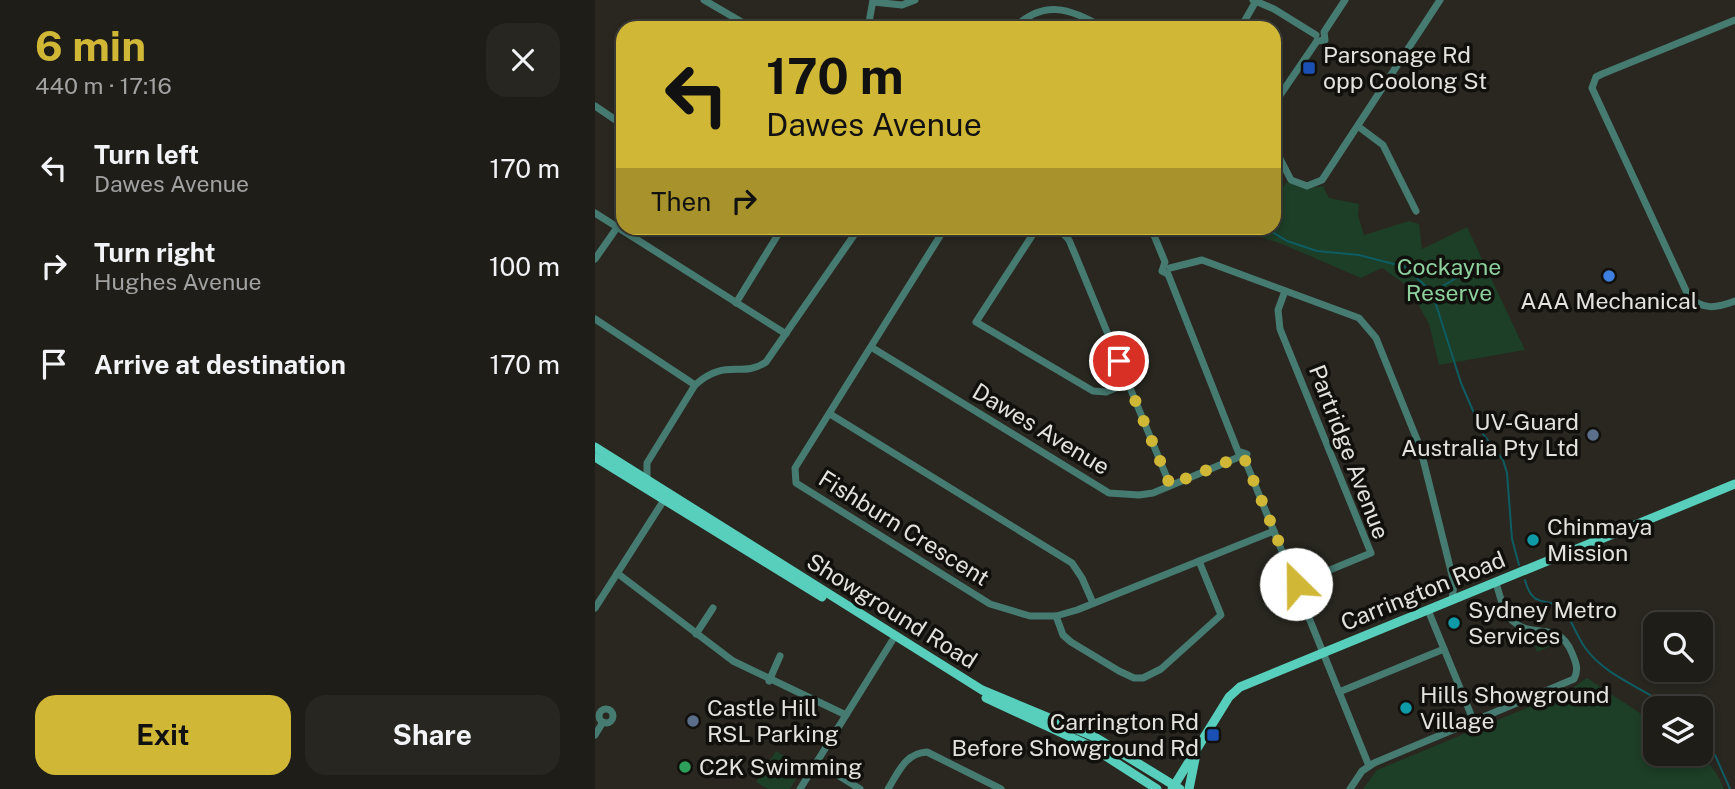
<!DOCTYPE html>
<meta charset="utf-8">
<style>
body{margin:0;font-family:"Public Sans",sans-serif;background:#272621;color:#f1f3f6;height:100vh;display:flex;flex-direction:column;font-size:26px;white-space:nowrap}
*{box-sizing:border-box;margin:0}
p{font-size:23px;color:#a1a2a2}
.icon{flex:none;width:38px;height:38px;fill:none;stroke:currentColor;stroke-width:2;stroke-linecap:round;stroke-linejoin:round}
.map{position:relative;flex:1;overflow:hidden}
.side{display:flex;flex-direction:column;background:#1f1d18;width:595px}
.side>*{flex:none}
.guide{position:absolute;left:21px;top:21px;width:665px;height:214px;border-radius:21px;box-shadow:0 4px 10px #0003,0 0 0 2px #3c3b37;background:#d1b736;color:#111;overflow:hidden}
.tools{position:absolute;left:1048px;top:612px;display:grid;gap:14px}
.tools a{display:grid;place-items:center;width:70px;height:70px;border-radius:14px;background:#1f1d18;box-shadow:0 4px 10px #0003,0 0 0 2px #3c3b37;font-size:35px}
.pin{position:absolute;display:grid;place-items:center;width:60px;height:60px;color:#fff;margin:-30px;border:4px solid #fff;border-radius:50%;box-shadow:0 2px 7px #0007}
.me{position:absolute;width:77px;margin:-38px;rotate:337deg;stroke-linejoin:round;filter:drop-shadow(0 0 5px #0008)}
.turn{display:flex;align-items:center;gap:24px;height:147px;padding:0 35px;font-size:32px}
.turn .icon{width:91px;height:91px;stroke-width:2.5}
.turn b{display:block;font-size:49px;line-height:60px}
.then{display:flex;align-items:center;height:66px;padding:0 35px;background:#0003;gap:14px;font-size:26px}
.round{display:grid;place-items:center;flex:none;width:74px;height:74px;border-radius:21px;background:#272621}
.headline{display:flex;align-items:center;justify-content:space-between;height:119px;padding:0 35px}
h1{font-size:42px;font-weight:700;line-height:52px;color:#d1b736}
.cta{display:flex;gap:14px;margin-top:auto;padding:14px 35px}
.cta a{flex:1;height:80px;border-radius:21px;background:#d1b736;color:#111;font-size:28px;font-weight:700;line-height:80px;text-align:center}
.cta a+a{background:#272621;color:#f1f3f6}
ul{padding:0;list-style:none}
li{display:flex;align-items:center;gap:21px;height:98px;padding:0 35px}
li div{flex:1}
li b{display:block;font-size:26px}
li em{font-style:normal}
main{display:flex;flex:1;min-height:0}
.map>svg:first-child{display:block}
.green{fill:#1d3e27}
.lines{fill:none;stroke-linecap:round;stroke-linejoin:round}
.stream{stroke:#0e5d63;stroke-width:2}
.minor{stroke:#467b72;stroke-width:7}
.major{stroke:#57cfbc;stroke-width:9}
.route{stroke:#d1b736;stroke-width:12;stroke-dasharray:0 21.6}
.transit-dot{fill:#1a4fb4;stroke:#11100d;stroke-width:2.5}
.shop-dot{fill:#3f7fe0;stroke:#11100d;stroke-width:2.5}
.service-dot{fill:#5c6f8a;stroke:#11100d;stroke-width:2.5}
.culture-dot{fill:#0f9aa8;stroke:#11100d;stroke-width:2.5}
.leisure-dot{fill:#2e9e5b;stroke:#11100d;stroke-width:2.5}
.labels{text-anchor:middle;stroke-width:7;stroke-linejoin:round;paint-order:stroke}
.poi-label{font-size:23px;fill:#e3e2dc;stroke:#11100d;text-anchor:start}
.park-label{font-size:23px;fill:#8cd19e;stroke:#11100d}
.street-label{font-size:23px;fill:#e3e2dc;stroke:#11100d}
</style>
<main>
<section class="side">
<div class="headline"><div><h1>6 min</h1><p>440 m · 17:16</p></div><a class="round"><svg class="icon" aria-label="close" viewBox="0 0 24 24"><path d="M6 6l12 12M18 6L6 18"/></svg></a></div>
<ul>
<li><svg class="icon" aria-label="left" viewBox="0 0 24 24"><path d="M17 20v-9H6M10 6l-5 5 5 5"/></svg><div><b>Turn left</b><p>Dawes Avenue</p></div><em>170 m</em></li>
<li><svg class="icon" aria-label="right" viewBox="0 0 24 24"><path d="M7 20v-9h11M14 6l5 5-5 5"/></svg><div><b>Turn right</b><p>Hughes Avenue</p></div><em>100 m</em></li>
<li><svg class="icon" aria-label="arrive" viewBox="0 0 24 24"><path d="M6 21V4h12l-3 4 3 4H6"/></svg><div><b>Arrive at destination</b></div><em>170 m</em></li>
</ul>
<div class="cta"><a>Exit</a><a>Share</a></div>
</section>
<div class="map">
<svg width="1140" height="789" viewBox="0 0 1140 789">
<rect width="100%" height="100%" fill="#292720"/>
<g class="green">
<polygon points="691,182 711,189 728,186 734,198 764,204 763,215 769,235 814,221 824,224 827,249 872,227 930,350 844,365 834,324 814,287 787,268 766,278 687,244 638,228 679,228 679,196 683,196"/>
<polygon points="922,632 956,639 963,643 942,652 937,639 918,646"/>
<path d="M992,678L1060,723V754C1097,754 1114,751 1129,789H768L782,770L975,690Z"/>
<polygon points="181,751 208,767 195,789 173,789 161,782"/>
</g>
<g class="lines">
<g class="stream">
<polyline points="671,228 692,241 722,251 764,255 810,267 837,292 866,383 888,434 908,460 912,473 917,539 924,565"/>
<polyline points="837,292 867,275"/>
<path d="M930,580C938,611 952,595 970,610C977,622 982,637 991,649C1012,677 1049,688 1077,709"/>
<polyline points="1106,744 1120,755 1135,789"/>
</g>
<g class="minor">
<polyline points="109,0 157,28"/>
<polyline points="658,0 679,9 721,35"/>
<polyline points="278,2 307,5 320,0"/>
<path d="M1140,20L1007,74L1001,77L997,88L1093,295C1107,311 1122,308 1140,301"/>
<polyline points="646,27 661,1"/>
<polyline points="273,28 278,0"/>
<path d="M419,28C448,0 474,7 509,28"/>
<polyline points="722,41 730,40 729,32 750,0"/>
<polyline points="679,104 722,41"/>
<polyline points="0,106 28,125"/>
<polyline points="764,127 788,145 821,211"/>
<polyline points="679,147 696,180 712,186 727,180 845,0"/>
<polyline points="0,213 191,334"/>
<polyline points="350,228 200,468 201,483 395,604 435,616 461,616 482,610 679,531"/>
<polyline points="442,228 381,322 498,391 511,392 533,383"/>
<polyline points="463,228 474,240 482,259 575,485"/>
<polyline points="556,228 570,262 567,271 573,274 644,454"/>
<polyline points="0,259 28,219"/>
<polyline points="575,268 607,260 764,318 781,338 825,447 859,583 857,600"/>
<polyline points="690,291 683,310 685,329 776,553 701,584"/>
<polyline points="141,303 187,228"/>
<polyline points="0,319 100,385 52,463 52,479"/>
<polyline points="276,347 514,493 544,495 558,493 644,457"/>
<path d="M100,385C131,357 146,379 171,362L264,228"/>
<polyline points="235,414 477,563 487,578 498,603"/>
<polyline points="646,452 652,454 650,460 774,766"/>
<polyline points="22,573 138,661 251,715"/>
<polyline points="0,608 69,500"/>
<polyline points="833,610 879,722"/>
<polyline points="461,616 468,635 476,642 524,671 539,678 548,678 566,669 626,615 604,561"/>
<polyline points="101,634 118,608"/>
<polyline points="174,681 185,656"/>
<polyline points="744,692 849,649"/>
<circle cx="11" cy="716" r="7"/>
<polyline points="0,735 8,722"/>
<polyline points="222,762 265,789"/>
<polyline points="205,789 297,641"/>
<path d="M293,789C303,773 310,753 332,752L406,789"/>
<path d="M755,789L767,771L779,763L979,679C984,669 981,663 977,653C963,619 939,640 919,622C908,613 905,595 901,583"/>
</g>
<g class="major">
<polyline points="0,447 387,690 500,737 585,789"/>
<polyline points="0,457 227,597"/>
<polyline points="391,698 495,746 562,789"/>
<polyline points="577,789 634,697 645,687 1140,484"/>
<polyline points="594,789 601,754"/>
</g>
</g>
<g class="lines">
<polyline class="route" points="524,361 575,485 644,457 650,460 701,584"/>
</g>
<g class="transit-dot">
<rect x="707" y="61" width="14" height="14" rx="3.5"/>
<rect x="611" y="728" width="14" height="14" rx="3.5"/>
</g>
<circle class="shop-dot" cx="1014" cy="276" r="7"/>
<g class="service-dot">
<circle cx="998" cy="435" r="7"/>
<circle cx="98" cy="721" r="7"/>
</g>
<g class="culture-dot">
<circle cx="938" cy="540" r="7"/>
<circle cx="859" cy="623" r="7"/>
<circle cx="811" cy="708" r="7"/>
</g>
<circle class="leisure-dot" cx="90" cy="767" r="7"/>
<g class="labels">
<g class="poi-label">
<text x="728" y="63">Parsonage Rd<tspan x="728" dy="26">opp Coolong St</tspan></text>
<text x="1014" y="309" text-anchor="middle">AAA Mechanical</text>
<text x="984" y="430" text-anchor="end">UV-Guard<tspan x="984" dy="26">Australia Pty Ltd</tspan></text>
<text x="952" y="535">Chinmaya<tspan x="952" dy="26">Mission</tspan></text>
<text x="873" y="618">Sydney Metro<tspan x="873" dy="26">Services</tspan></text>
<text x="825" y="703">Hills Showground<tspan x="825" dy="26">Village</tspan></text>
<text x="112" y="716">Castle Hill<tspan x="112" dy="26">RSL Parking</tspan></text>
<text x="604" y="730" text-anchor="end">Carrington Rd<tspan x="604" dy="26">Before Showground Rd</tspan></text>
<text x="104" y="775">C2K Swimming</text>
</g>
<g class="park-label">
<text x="854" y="275">Cockayne<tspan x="854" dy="26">Reserve</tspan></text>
</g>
<g class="street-label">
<text transform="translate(446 429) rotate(31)" y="8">Dawes Avenue</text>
<text transform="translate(754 452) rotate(69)" y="8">Partridge Avenue</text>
<text transform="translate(309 528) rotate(32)" y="8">Fishburn Crescent</text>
<text transform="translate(828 591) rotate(-22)" y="8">Carrington Road</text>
<text transform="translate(297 611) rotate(32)" y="8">Showground Road</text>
</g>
</g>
</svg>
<div class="tools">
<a><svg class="icon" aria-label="search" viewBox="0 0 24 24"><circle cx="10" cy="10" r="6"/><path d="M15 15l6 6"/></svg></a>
<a><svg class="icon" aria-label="layers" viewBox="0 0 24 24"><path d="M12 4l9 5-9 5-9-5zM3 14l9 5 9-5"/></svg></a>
</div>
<div class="pin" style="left:524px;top:361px;background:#d93025"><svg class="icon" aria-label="arrive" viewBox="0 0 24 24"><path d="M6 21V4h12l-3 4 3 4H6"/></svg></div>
<svg class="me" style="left:701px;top:584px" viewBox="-20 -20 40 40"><circle r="19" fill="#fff"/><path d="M0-13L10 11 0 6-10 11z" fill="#d1b736"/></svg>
<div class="guide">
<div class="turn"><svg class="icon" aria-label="left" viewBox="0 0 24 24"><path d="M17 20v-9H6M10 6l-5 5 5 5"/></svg><div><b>170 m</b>Dawes Avenue</div></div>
<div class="then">Then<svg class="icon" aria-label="right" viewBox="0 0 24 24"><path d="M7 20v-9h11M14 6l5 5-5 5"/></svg></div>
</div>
</div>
</main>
